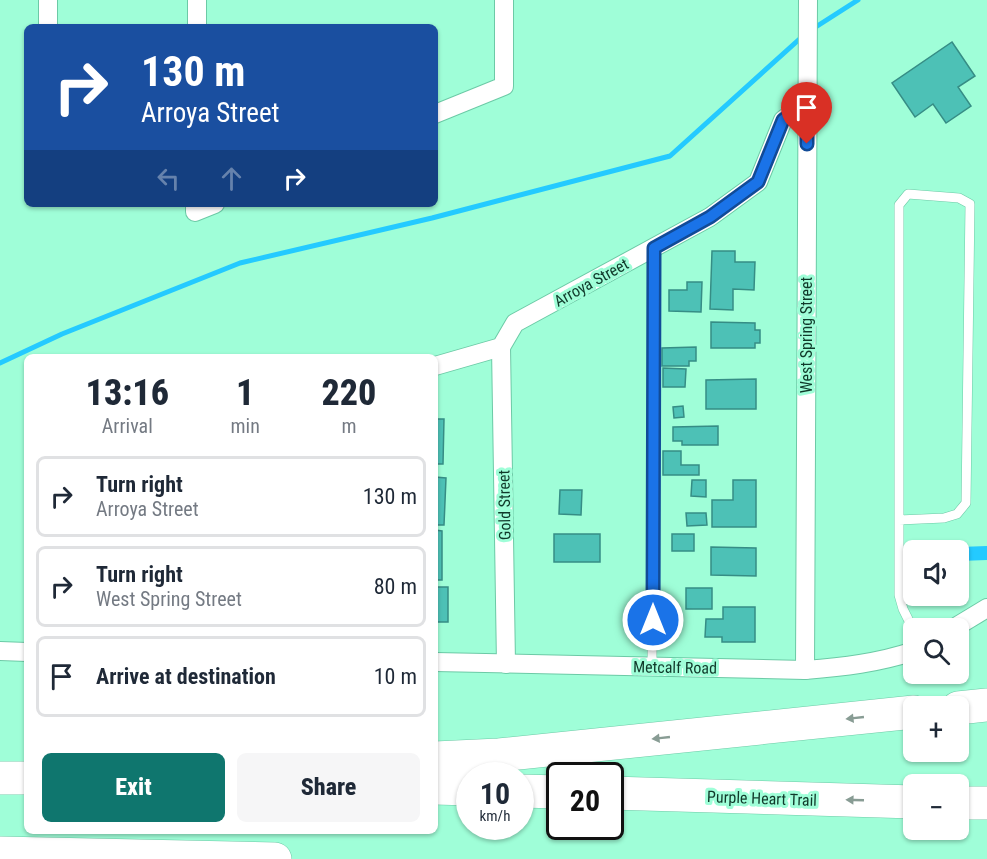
<!DOCTYPE html>
<meta charset="utf-8">
<style>
body{margin:0;font-family:"Roboto Condensed",sans-serif;background:#f6f6f7;color:#1f2937;height:100vh;display:flex;flex-direction:column;font-size:22px;white-space:nowrap}
*{box-sizing:border-box;margin:0}
p{font-size:20px;color:#747a83}
.icon{flex:none;width:33px;height:33px;fill:none;stroke:currentColor;stroke-width:2;stroke-linecap:round;stroke-linejoin:round}
.map{position:relative;flex:1;overflow:hidden}
.side{position:absolute;left:24px;top:354px;width:414px;height:480px;display:flex;flex-direction:column;background:#fff;border-radius:9px;box-shadow:0 2px 4px #0004}
.side>*{flex:none}
.guide{position:absolute;left:24px;top:24px;width:414px;height:183px;border-radius:9px;box-shadow:0 2px 4px #0004;background:#1a4fa0;color:#fff;overflow:hidden}
.fabs{position:absolute;left:903px;top:540px;display:grid;gap:12px}
.fabs a{display:grid;place-items:center;width:66px;height:66px;border-radius:9px;background:#fff;box-shadow:0 2px 4px #0004;font-size:30px}
.speed{position:absolute;left:456px;top:762px;display:flex;gap:12px;font-size:30px;font-weight:700;text-align:center}
.speed>*{display:grid;place-content:center;width:78px;height:78px;border-radius:50%;background:#fff;box-shadow:0 2px 4px #0004;line-height:1}
.speed small{font-size:15px;font-weight:400}
.speed .limit{border:3px solid #111;border-radius:9px;background:#fff;color:#111}
.pin{position:absolute;display:grid;place-items:center;width:51px;height:51px;color:#fff;margin:-62px -26px;border-radius:50% 50% 50% 0;rotate:-45deg;box-shadow:0 0 6px #0007}
.pin .icon{rotate:45deg}
.me{position:absolute;width:66px;margin:-33px;rotate:0deg;stroke-linejoin:round;filter:drop-shadow(0 0 4px #0008)}
.turn{display:flex;align-items:center;gap:21px;height:126px;padding:0 18px;font-size:27px}
.turn .icon{width:78px;height:78px;stroke-width:2.5}
.turn b{display:block;font-size:42px;line-height:51px}
.lanes{display:flex;align-items:center;height:57px;padding:0 18px;background:#0003;justify-content:center;gap:30px;direction:ltr}
.lanes .off{opacity:.35}
.eta{display:flex;justify-content:space-evenly;align-items:center;height:102px;text-align:center}
.eta b{font-size:36px;font-weight:800;line-height:42px}
.cta{display:flex;gap:12px;margin-top:auto;padding:12px 18px}
.cta a{flex:1;height:69px;border-radius:9px;background:#0f766e;color:#fff;font-size:24px;font-weight:800;line-height:69px;text-align:center}
.cta a+a{background:#f6f6f7;color:#1f2937}
ul{padding:0;list-style:none}
li{display:flex;align-items:center;gap:18px;height:81px;margin:0 12px 9px;padding:0 6px;border:3px solid #e0e1e3;border-radius:9px}
li div{flex:1}
li b{display:block;font-size:22px}
li em{font-style:normal}
.map>svg:first-child{display:block}
.water{fill:#24caff}
.lines{fill:none;stroke-linecap:round;stroke-linejoin:round}
.stream{stroke:#24caff;stroke-width:5}
.building{fill:#4dc1b6;stroke:#368d85;stroke-width:1.5}
.service-casing{stroke:#6ccaa6;stroke-width:10}
.minor-casing{stroke:#6ccaa6;stroke-width:20}
.motorway-casing{stroke:#6ccaa6;stroke-width:34}
.service{stroke:#fff;stroke-width:9}
.minor{stroke:#fff;stroke-width:18}
.motorway{stroke:#fff;stroke-width:33}
.oneway{fill:#889c94}
.route-casing{stroke:#114b97;stroke-width:15}
.route{stroke:#1a73e8;stroke-width:10}
.labels{text-anchor:middle;stroke-width:6;stroke-linejoin:round;paint-order:stroke}
.street-label{font-size:16px;fill:#10392a;stroke:#9ffed8}
</style>
<div class="map">
<svg width="987" height="859" viewBox="0 0 987 859">
<rect width="100%" height="100%" fill="#9ffed8"/>
<polygon class="water" points="987,546 987,560 960,561 960,547"/>
<g class="lines">
<g class="stream">
<polyline points="811,30 858,0"/>
<polyline points="0,363 62,334 240,263 432,218 670,156 804,35"/>
</g>
</g>
<g class="building">
<polygon points="952,42 975,76 958,87 971,106 946,123 933,104 915,117 892,83"/>
<polygon points="712,251 735,251 735,262 755,262 754,290 733,289 733,310 710,309"/>
<polygon points="687,282 702,282 701,312 669,311 669,290 687,290"/>
<polygon points="711,322 755,323 755,330 760,330 760,343 755,343 755,348 711,348"/>
<polygon points="696,347 696,361 689,361 689,366 662,366 662,348"/>
<polygon points="663,368 686,369 685,387 663,387"/>
<polygon points="756,379 756,409 706,409 706,380"/>
<polygon points="683,406 684,417 674,418 673,407"/>
<polygon points="435,419 444,419 443,464 435,464"/>
<polygon points="718,426 718,445 682,445 682,441 673,441 673,427"/>
<polygon points="663,451 681,451 681,465 699,465 699,475 663,475"/>
<polygon points="435,477 446,478 444,525 435,525"/>
<polygon points="692,480 706,480 706,497 691,496"/>
<polygon points="733,480 756,480 756,527 712,527 712,500 733,500"/>
<polygon points="560,490 582,490 581,515 559,514"/>
<polygon points="686,513 706,513 707,525 687,526"/>
<polygon points="435,530 442,531 442,580 435,580"/>
<rect x="554" y="534" width="46" height="28"/>
<rect x="672" y="534" width="22" height="17"/>
<polygon points="954,545 954,550 917,550 917,546"/>
<polygon points="711,547 756,548 756,576 711,575"/>
<rect x="435" y="587" width="13" height="35"/>
<rect x="686" y="588" width="26" height="21"/>
<polygon points="723,607 755,607 755,642 722,642 722,637 705,637 706,619 723,619"/>
</g>
<g class="lines">
<g class="service-casing">
<g id="service">
<polyline points="899,520 944,518 957,514 966,503 970,204 959,198 908,194 899,205 899,595 903,609 914,631"/>
<polyline points="652,667 654,248"/>
</g>
</g>
<g class="minor-casing">
<g id="minor">
<polyline points="48,27 48,0"/>
<polyline points="197,27 197,0"/>
<polyline points="435,114 504,86 504,0"/>
<polyline points="195,204 195,212 215,204"/>
<polyline points="501,347 506,664"/>
<polyline points="435,366 501,347 515,323 710,217 758,182 783,120 807,102"/>
<polyline points="954,628 987,608"/>
<polyline points="0,651 27,652"/>
<path d="M435,662L805,670C843,667 878,663 914,651"/>
<polyline points="805,670 808,0"/>
</g>
</g>
<g class="motorway-casing">
<g id="motorway">
<polyline points="958,708 987,705"/>
<polyline points="435,758 499,755 914,712"/>
<polyline points="0,778 27,778"/>
<polyline points="435,788 470,789"/>
<polyline points="520,791 560,792"/>
<polyline points="610,793 914,802"/>
<polyline points="958,803 987,803"/>
<polyline points="0,853 275,859"/>
</g>
</g>
<use href="#service" class="service"/>
<use href="#minor" class="minor"/>
<use href="#motorway" class="motorway"/>
</g>
<defs><path id="oneway-solid" d="M-6-.8H1V-3.2L6.5 0L1 3.2V.8H-6Z" transform="scale(1.5)"/></defs>
<g class="oneway">
<use href="#oneway-solid" transform="translate(855 718) rotate(174)"/>
<use href="#oneway-solid" transform="translate(661 738) rotate(174)"/>
<use href="#oneway-solid" transform="translate(855 800) rotate(-178)"/>
</g>
<g class="lines">
<g class="route-casing">
<polyline id="route" points="653,620 654,248 710,217 758,182 783,120 807,102 807,144"/>
</g>
<use href="#route" class="route"/>
</g>
<g class="labels">
<g class="street-label">
<text transform="translate(591 282) rotate(-29)" y="6">Arroya Street</text>
<text transform="translate(806 335) rotate(-90)" y="6">West Spring Street</text>
<text transform="translate(504 505) rotate(-91)" y="6">Gold Street</text>
<text transform="translate(675 667) rotate(1)" y="6">Metcalf Road</text>
<text transform="translate(762 798) rotate(2)" y="6">Purple Heart Trail</text>
</g>
</g>
</svg>
<div class="fabs">
<a><svg class="icon" aria-label="sound" viewBox="0 0 24 24"><path d="M4 9h4l5-4v14l-5-4H4zM17 9q2 3 0 6"/></svg></a>
<a><svg class="icon" aria-label="search" viewBox="0 0 24 24"><circle cx="10" cy="10" r="6"/><path d="M15 15l6 6"/></svg></a>
<a>+</a>
<a>−</a>
</div>
<div class="speed"><div>10<small>km/h</small></div><div class="limit">20</div></div>
<div class="pin" style="left:807px;top:144px;background:#d93025"><svg class="icon" aria-label="arrive" viewBox="0 0 24 24"><path d="M6 21V4h12l-3 4 3 4H6"/></svg></div>
<svg class="me" style="left:653px;top:620px" viewBox="-20 -20 40 40"><circle r="17" fill="#1a73e8" stroke="#fff" stroke-width="3"/><path d="M0-11L8 9 0 5-8 9z" fill="#fff"/></svg>
<div class="guide">
<div class="turn"><svg class="icon" aria-label="right" viewBox="0 0 24 24"><path d="M7 20v-9h11M14 6l5 5-5 5"/></svg><div><b>130 m</b>Arroya Street</div></div>
<div class="lanes"><svg class="icon off" aria-label="left" viewBox="0 0 24 24"><path d="M17 20v-9H6M10 6l-5 5 5 5"/></svg><svg class="icon off" aria-label="ahead" viewBox="0 0 24 24"><path d="M12 20V5M6 11l6-6 6 6"/></svg><svg class="icon" aria-label="right" viewBox="0 0 24 24"><path d="M7 20v-9h11M14 6l5 5-5 5"/></svg></div>
</div>
<section class="side">
<div class="eta">
<div><b>13:16</b><p>Arrival</p></div>
<div><b>1</b><p>min</p></div>
<div><b>220</b><p>m</p></div>
</div>
<ul>
<li><svg class="icon" aria-label="right" viewBox="0 0 24 24"><path d="M7 20v-9h11M14 6l5 5-5 5"/></svg><div><b>Turn right</b><p>Arroya Street</p></div><em>130 m</em></li>
<li><svg class="icon" aria-label="right" viewBox="0 0 24 24"><path d="M7 20v-9h11M14 6l5 5-5 5"/></svg><div><b>Turn right</b><p>West Spring Street</p></div><em>80 m</em></li>
<li><svg class="icon" aria-label="arrive" viewBox="0 0 24 24"><path d="M6 21V4h12l-3 4 3 4H6"/></svg><div><b>Arrive at destination</b></div><em>10 m</em></li>
</ul>
<div class="cta"><a>Exit</a><a>Share</a></div>
</section>
</div>
